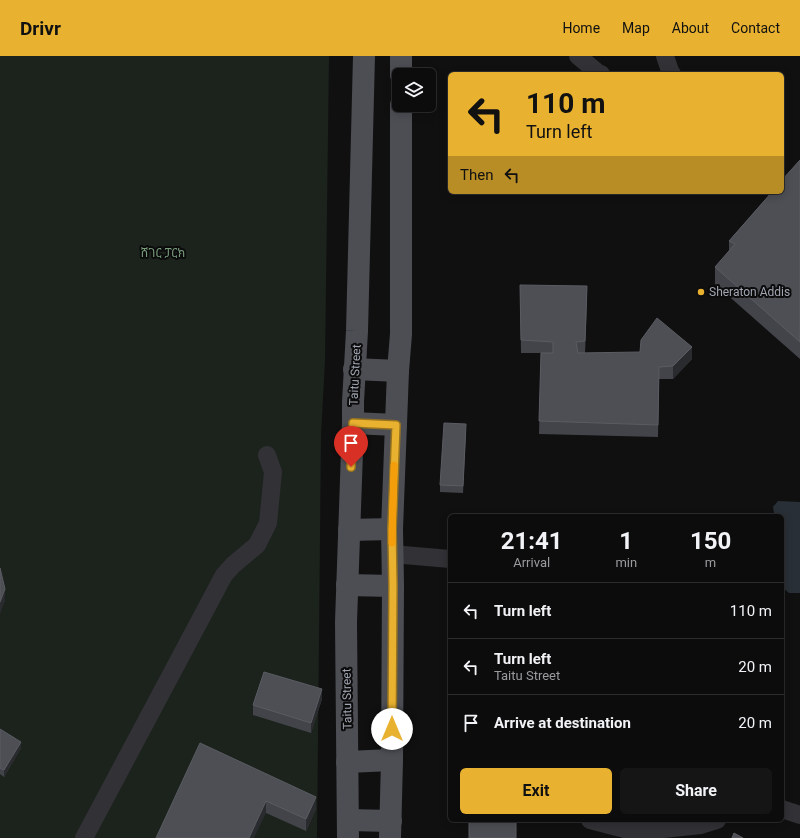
<!DOCTYPE html>
<meta charset="utf-8">
<style>
body{margin:0;font-family:Roboto,"Noto Sans Ethiopic",sans-serif;background:#151516;color:#f1f3f6;height:100vh;display:flex;flex-direction:column;font-size:15px;white-space:nowrap}
*{box-sizing:border-box;margin:0}
p{font-size:13px;color:#9a9b9d}
.icon{flex:none;width:22px;height:22px;fill:none;stroke:currentColor;stroke-width:2;stroke-linecap:round;stroke-linejoin:round}
.map{position:relative;flex:1;overflow:hidden}
.details{position:absolute;left:448px;top:458px;width:336px;height:308px;display:flex;flex-direction:column;background:#0c0c0d;border-radius:6px;box-shadow:0 2px 10px #0003,0 0 0 1px #2c2c2e}
.details>*{flex:none}
.guide{position:absolute;left:448px;top:16px;width:336px;height:122px;border-radius:6px;box-shadow:0 2px 10px #0003,0 0 0 1px #2c2c2e;background:#e8b130;color:#111;overflow:hidden}
.tools{position:absolute;left:392px;top:12px;display:grid;gap:8px}
.tools a{display:grid;place-items:center;width:44px;height:44px;border-radius:6px;background:#0c0c0d;box-shadow:0 2px 10px #0003,0 0 0 1px #2c2c2e;font-size:20px}
.pin{position:absolute;display:grid;place-items:center;width:34px;height:34px;color:#fff;margin:-41px -17px;border-radius:50% 50% 50% 0;rotate:-45deg;box-shadow:0 0 4px #0007}
.pin .icon{rotate:45deg}
.me{position:absolute;width:44px;margin:-22px;rotate:0deg;stroke-linejoin:round;filter:drop-shadow(0 0 3px #0008)}
.turn{display:flex;align-items:center;gap:14px;height:84px;padding:0 12px;font-size:18px}
.turn .icon{width:52px;height:52px;stroke-width:2.5}
.turn b{display:block;font-size:28px;line-height:34px}
.then{display:flex;align-items:center;height:38px;padding:0 12px;background:#0003;gap:8px;font-size:15px}
.eta{display:flex;justify-content:space-evenly;align-items:center;height:68px;text-align:center}
.eta b{font-size:24px;font-weight:700;line-height:28px}
.action{display:flex;gap:8px;margin-top:auto;padding:8px 12px}
.action a{flex:1;height:46px;border-radius:6px;background:#e8b130;color:#111;font-size:16px;font-weight:700;line-height:46px;text-align:center}
.action a+a{background:#151516;color:#f1f3f6}
ul{padding:0;list-style:none}
li{display:flex;align-items:center;gap:12px;height:56px;padding:0 12px;border-top:1px solid #2c2c2e}
li div{flex:1}
li b{display:block;font-size:15px}
li em{font-style:normal}
header{display:flex;align-items:center;gap:24px;box-sizing:border-box;height:56px;padding:0 20px;background:#e8b130;color:#111}
header strong{font-size:19px}
nav{display:flex;gap:22px;margin-inline-start:auto;font-size:14px}
.map>svg:first-child{display:block}
.green{fill:#1c231d}
.water{fill:#292f36}
.lines{fill:none;stroke-linecap:round;stroke-linejoin:round}
.minor{stroke:#313136;stroke-width:18}
.major{stroke:#4d4e54;stroke-width:22}
.wall{fill:#434449}
.shaded-wall{fill:#2a2b2e}
.building{fill:#4d4f54;stroke:#5a5c63}
.route-casing{stroke:#97731f;stroke-width:10}
.route{stroke:#e8b130;stroke-width:7}
.slow{stroke:#f59e0b;stroke-width:7}
.poi-dot{fill:#e8b130;stroke:#0b0b0c;stroke-width:1.5}
.labels{text-anchor:middle;stroke-width:4;stroke-linejoin:round;paint-order:stroke}
.park-label{font-size:12px;fill:#799c7c;stroke:#0b0b0c}
.poi-label{font-size:12px;fill:#a1a6b1;stroke:#0b0b0c;text-anchor:start}
.street-label{font-size:12px;fill:#a1a6b1;stroke:#0b0b0c}
</style>
<header>
<strong>Drivr</strong>
<nav><a>Home</a><a>Map</a><a>About</a><a>Contact</a></nav>
</header>
<div class="map">
<svg width="800" height="782" viewBox="0 0 800 782">
<rect width="100%" height="100%" fill="#101011"/>
<polygon class="green" points="0,0 329,0 325,305 321,379 317,782 0,782"/>
<polygon class="water" points="778,445 800,446 800,537 789,537 782,531 782,460 777,460 774,457 773,451"/>
<g class="lines">
<g class="minor">
<polyline points="578,0 598,17 601,18"/>
<polyline points="665,0 670,15 672,18"/>
<polyline points="392,498 450,503"/>
<polyline points="782,753 800,759"/>
<polyline points="590,764 636,776 701,769 717,764"/>
<polyline points="84,782 224,519 233,509 257,489 268,467 273,416 267,399"/>
</g>
<g class="major">
<polyline points="401,19 401,0"/>
<polyline points="354,313 398,315"/>
<polyline points="353,367 396,369"/>
<polyline points="349,474 392,473"/>
<polyline points="347,529 393,530"/>
<polyline points="347,706 392,704"/>
<polyline points="348,764 391,765"/>
<polyline points="348,782 346,566 353,367 353,346 357,275 364,0"/>
<polyline points="390,782 392,704 393,530 392,473 398,315 401,278 401,49"/>
</g>
</g>
<g class="wall">
<polygon points="800,104 800,303 715,228 715,211 729,196 729,185"/>
<polygon points="520,229 587,242 585,297 692,303 673,323 659,323 658,381 539,378 541,297 521,297"/>
<polygon points="466,375 463,437 440,436 440,429"/>
<polygon points="322,643 311,677 253,659 253,649"/>
<polygon points="0,673 21,692 4,721 0,718"/>
<polygon points="200,687 316,753 306,775 266,757"/>
</g>
<g class="shaded-wall">
<polygon points="587,230 587,242 585,297 585,285"/>
<polygon points="692,291 692,303 673,323 673,310"/>
<polygon points="5,533 5,545 0,558 0,546"/>
<polygon points="322,633 322,643 311,677 311,667"/>
<polygon points="21,686 21,692 4,721 4,714"/>
<polygon points="316,741 316,753 306,775 306,763"/>
<polygon points="266,745 266,757 254,782 249,782"/>
</g>
<g class="building">
<polygon points="800,104 800,286 715,211 735,188 729,185 772,136 782,136 782,124"/>
<polygon points="520,229 587,230 585,285 576,286 578,297 640,296 641,284 657,262 692,291 673,310 659,311 658,369 539,365 541,297 553,297 553,286 521,284"/>
<polygon points="444,367 466,368 463,430 440,429"/>
<polygon points="0,512 5,533 0,546"/>
<polygon points="264,616 322,633 311,667 253,649"/>
<polygon points="0,673 21,686 4,714 0,712"/>
<polygon points="200,687 316,741 306,763 266,745 249,782 156,782"/>
<rect x="469" y="764" width="47" height="18"/>
<polygon points="734,777 743,782 732,782"/>
</g>
<g class="lines">
<g class="route-casing">
<polyline id="route" points="351,411 353,367 396,369 392,473 393,530 392,673"/>
</g>
<use href="#route" class="route"/>
<polyline class="slow" points="392,487 394,409"/>
</g>
<circle class="poi-dot" cx="701" cy="236" r="4"/>
<g class="labels">
<g class="park-label">
<text x="163" y="201">ሸገር ፓርክ</text>
</g>
<g class="poi-label">
<text x="709" y="240">Sheraton Addis</text>
</g>
<g class="street-label">
<text transform="translate(355 319) rotate(-87)" y="4">Taitu Street</text>
<text transform="translate(347 643) rotate(-91)" y="4">Taitu Street</text>
</g>
</g>
</svg>
<div class="tools">
<a><svg class="icon" aria-label="layers" viewBox="0 0 24 24"><path d="M12 4l9 5-9 5-9-5zM3 14l9 5 9-5"/></svg></a>
</div>
<div class="pin" style="left:351px;top:411px;background:#d93025"><svg class="icon" aria-label="arrive" viewBox="0 0 24 24"><path d="M6 21V4h12l-3 4 3 4H6"/></svg></div>
<svg class="me" style="left:392px;top:673px" viewBox="-20 -20 40 40"><circle r="19" fill="#fff"/><path d="M0-13L10 11 0 6-10 11z" fill="#e8b130"/></svg>
<div class="guide">
<div class="turn"><svg class="icon" aria-label="left" viewBox="0 0 24 24"><path d="M17 20v-9H6M10 6l-5 5 5 5"/></svg><div><b>110 m</b>Turn left</div></div>
<div class="then">Then<svg class="icon" aria-label="left" viewBox="0 0 24 24"><path d="M17 20v-9H6M10 6l-5 5 5 5"/></svg></div>
</div>
<section class="details">
<div class="eta">
<div><b>21:41</b><p>Arrival</p></div>
<div><b>1</b><p>min</p></div>
<div><b>150</b><p>m</p></div>
</div>
<ul>
<li><svg class="icon" aria-label="left" viewBox="0 0 24 24"><path d="M17 20v-9H6M10 6l-5 5 5 5"/></svg><div><b>Turn left</b></div><em>110 m</em></li>
<li><svg class="icon" aria-label="left" viewBox="0 0 24 24"><path d="M17 20v-9H6M10 6l-5 5 5 5"/></svg><div><b>Turn left</b><p>Taitu Street</p></div><em>20 m</em></li>
<li><svg class="icon" aria-label="arrive" viewBox="0 0 24 24"><path d="M6 21V4h12l-3 4 3 4H6"/></svg><div><b>Arrive at destination</b></div><em>20 m</em></li>
</ul>
<div class="action"><a>Exit</a><a>Share</a></div>
</section>
</div>
